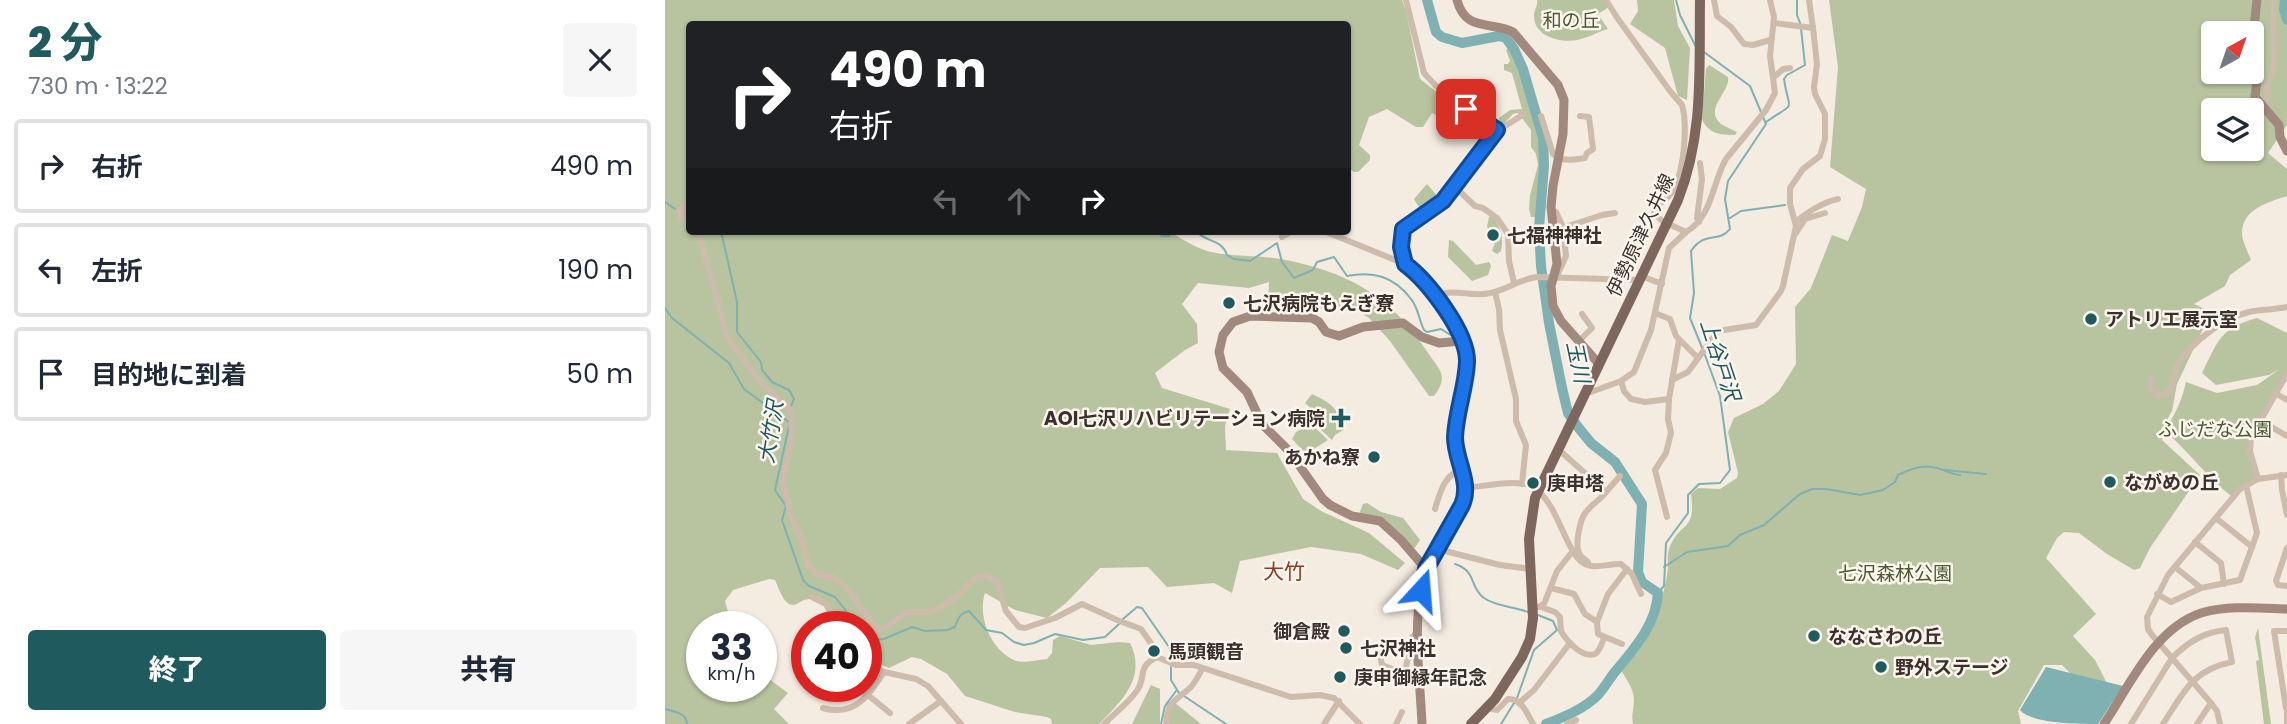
<!DOCTYPE html>
<html lang="ja">
<meta charset="utf-8">
<style>
body{margin:0;font-family:Poppins,"Noto Sans JP",sans-serif;background:#f6f6f7;color:#1f2937;height:100vh;display:flex;flex-direction:column;font-size:26px;white-space:nowrap}
*{box-sizing:border-box;margin:0}
p{font-size:23px;color:#747a83}
.icon{flex:none;width:38px;height:38px;fill:none;stroke:currentColor;stroke-width:2;stroke-linecap:round;stroke-linejoin:round}
.map{position:relative;flex:1;overflow:hidden}
.sheet{display:flex;flex-direction:column;background:#fff;width:665px}
.sheet>*{flex:none}
.guide{position:absolute;left:21px;top:21px;width:665px;height:214px;border-radius:7px;box-shadow:0 2px 5px #0004;background:#202124;color:#fff;overflow:hidden}
.needle{width:46px;rotate:40deg}
.buttons{position:absolute;left:1536px;top:21px;display:grid;gap:14px}
.buttons a{display:grid;place-items:center;width:63px;height:63px;border-radius:7px;background:#fff;box-shadow:0 2px 5px #0004;font-size:35px}
.speed{position:absolute;left:21px;top:611px;display:flex;gap:14px;font-size:35px;font-weight:700;text-align:center}
.speed>*{display:grid;place-content:center;width:91px;height:91px;border-radius:50%;background:#fff;box-shadow:0 2px 5px #0004;line-height:1}
.speed small{font-size:18px;font-weight:400}
.speed .limit{border:10px solid #d22;background:#fff;color:#111}
.pin{position:absolute;display:grid;place-items:center;width:60px;height:60px;color:#fff;margin:-30px;border-radius:14px;box-shadow:0 4px 10px #0006}
.me{position:absolute;width:77px;margin:-38px;rotate:19deg;stroke-linejoin:round;filter:drop-shadow(0 0 5px #0008)}
.turn{display:flex;align-items:center;gap:24px;height:147px;padding:0 28px;font-size:32px}
.turn .icon{width:91px;height:91px;stroke-width:2.5}
.turn b{display:block;font-size:49px;line-height:60px}
.lanes{display:flex;align-items:center;height:66px;padding:0 28px;background:#0003;justify-content:center;gap:35px;direction:ltr}
.lanes .off{opacity:.35}
.round{display:grid;place-items:center;flex:none;width:74px;height:74px;border-radius:7px;background:#f6f6f7}
.headline{display:flex;align-items:center;justify-content:space-between;height:119px;padding:0 28px}
h1{font-size:42px;font-weight:800;line-height:52px;color:#1f5a5e}
.button{display:flex;gap:14px;margin-top:auto;padding:14px 28px}
.button a{flex:1;height:80px;border-radius:7px;background:#1f5a5e;color:#fff;font-size:28px;font-weight:800;line-height:80px;text-align:center}
.button a+a{background:#f6f6f7;color:#1f2937}
ul{padding:0;list-style:none}
li{display:flex;align-items:center;gap:21px;height:94px;margin:0 14px 10px;padding:0 14px;border:4px solid #e0e1e3;border-radius:7px}
li div{flex:1}
li b{display:block;font-size:26px}
li em{font-style:normal}
main{display:flex;flex:1;min-height:0}
.map>svg:first-child{display:block}
.green{fill:#b8c4a0;fill-rule:evenodd}
.water{fill:#7fb0b2}
.lines{fill:none;stroke-linecap:round;stroke-linejoin:round}
.stream{stroke:#7fb0b2;stroke-width:2}
.river{stroke:#7fb0b2;stroke-width:10}
.street{stroke:#cdbbac;stroke-width:6}
.secondary{stroke:#a18a7d;stroke-width:9}
.primary{stroke:#7d675c;stroke-width:10}
.route-casing{stroke:#114b97;stroke-width:18}
.route{stroke:#1a73e8;stroke-width:12}
.poi-dot{fill:#1f5a5e;stroke:#fbf5ee;stroke-width:2.5}
.labels{text-anchor:middle;stroke-width:5;stroke-linejoin:round;paint-order:stroke}
.park-label{font-size:19px;fill:#4a5a2e;stroke:#fbf5ee}
.poi-label{font-size:19px;font-weight:bold;fill:#3b302b;stroke:#fbf5ee;text-anchor:start}
.street-label{font-size:19px;fill:#3b302b;stroke:#fbf5ee}
.water-label{font-size:21px;font-style:italic;fill:#1f5a5e;stroke:#fbf5ee}
.neighbourhood-label{font-size:21px;fill:#8c3b22;stroke:#fbf5ee}
</style>
<main>
<section class="sheet">
<div class="headline"><div><h1>2 分</h1><p>730 m · 13:22</p></div><a class="round"><svg class="icon" aria-label="close" viewBox="0 0 24 24"><path d="M6 6l12 12M18 6L6 18"/></svg></a></div>
<ul>
<li><svg class="icon" aria-label="right" viewBox="0 0 24 24"><path d="M7 20v-9h11M14 6l5 5-5 5"/></svg><div><b>右折</b></div><em>490 m</em></li>
<li><svg class="icon" aria-label="left" viewBox="0 0 24 24"><path d="M17 20v-9H6M10 6l-5 5 5 5"/></svg><div><b>左折</b></div><em>190 m</em></li>
<li><svg class="icon" aria-label="arrive" viewBox="0 0 24 24"><path d="M6 21V4h12l-3 4 3 4H6"/></svg><div><b>目的地に到着</b></div><em>50 m</em></li>
</ul>
<div class="button"><a>終了</a><a>共有</a></div>
</section>
<div class="map">
<svg width="1622" height="724" viewBox="0 0 1622 724">
<rect width="100%" height="100%" fill="#f4ebe1"/>
<g class="green">
<path d="M0,0H737L741,11L755,79L772,92L797,96C801,107 797,118 787,123L767,113L758,127H751L722,109L704,117L694,145L705,155V160L693,172H689L682,167V24H24V231H503C516,238 532,249 546,252C569,257 593,255 616,259C682,272 724,294 761,350C774,370 785,375 769,396H764L725,341L704,318L686,307L615,310L603,304L604,282L584,288L533,283L517,304L532,324L533,343L520,350L490,373L497,388L565,409L560,426L561,450L612,453L638,499L656,511L704,533L740,563L733,570L696,554L646,547L575,561L567,593L549,583L502,587L483,567L435,568L401,603L382,618L350,610L320,593C312,616 326,650 349,660C357,664 372,660 382,659L387,653L388,640L395,636L426,645L453,642L465,643C482,677 457,701 434,724H387L386,719L382,717L350,712L300,696L282,674L256,659L247,657L224,668L201,658V626H176C168,612 159,595 139,600C134,602 130,607 124,604C117,600 113,586 110,580L104,579L68,590L60,601L67,626H37V686H96V673L123,693L109,709L124,724H0Z"/>
<path d="M872,0H940L944,7L933,14L943,29C932,32 923,38 912,40C896,43 869,37 869,16C869,10 873,6 872,0Z"/>
<polygon points="972,0 1009,0 1013,26 1025,48 1022,100 1013,96 1000,48 965,24 973,11"/>
<path d="M1164,0H1622V125L1603,153L1622,169V196C1604,202 1577,209 1577,233C1577,241 1583,252 1586,260L1565,275L1560,286L1529,304L1546,312L1512,384L1507,411L1494,434L1498,441L1535,475L1485,548L1475,568L1469,570L1442,554L1414,533L1399,532L1392,538L1381,558L1431,614L1408,636L1430,660L1446,691L1409,677L1397,665H1379L1353,711L1356,724H968C966,715 969,709 969,700C969,690 962,680 957,672C964,652 981,636 990,616C997,601 1001,584 1003,568C1003,560 1002,553 1005,546C1017,520 1031,532 1026,494L1033,488L1055,489L1072,478L1073,473L1063,432L1069,418L1098,404L1114,391L1131,364L1130,307L1146,288L1167,235L1183,241L1197,207L1201,189L1165,167L1173,67ZM1549,33H1587V72H1549ZM1549,110H1587V149H1549Z"/>
<path d="M844,47C860,65 859,89 868,110L874,113L879,135L874,146L877,163L873,215L870,217H866L864,209L865,195L873,165L871,154L866,147V130L853,113L848,114L836,127L834,118L845,110L857,109L847,73L839,70V64H843L845,61L841,50Z"/>
<path d="M1044,65L1063,77C1066,92 1038,108 1056,124C1060,127 1067,129 1072,132L1070,135C1056,135 1043,134 1037,119L1041,69Z"/>
<polygon points="762,184 775,199 758,214 749,199"/>
<path d="M827,216C836,228 839,236 836,251L832,254L827,251L831,240L822,227L824,217Z"/>
<polygon points="784,240 788,241 811,265 824,262 826,266 823,275 807,281 783,257"/>
<path d="M1592,318L1622,333V371L1586,433L1590,479L1575,486L1566,496C1542,477 1523,451 1499,430C1510,416 1517,400 1521,382L1552,393L1592,385L1615,369L1604,375L1551,385L1537,373C1553,341 1555,328 1592,318Z"/>
<path d="M647,394C670,405 670,407 680,429L670,435L667,440L646,421L649,411L640,403Z"/>
<polygon points="646,424 663,440 641,454 627,439 631,432"/>
<polygon points="702,503 716,512 738,518 755,540 749,549 719,520 694,514 698,504"/>
<polygon points="1593,628 1606,724 1599,724 1591,661 1594,660 1590,637"/>
<polygon points="486,685 495,689 495,724 467,724"/>
<polygon points="501,702 509,702 536,724 503,724"/>
</g>
<path class="water" d="M1381,667L1458,686L1433,724C1413,724 1367,724 1355,710Z"/>
<g class="lines">
<g class="stream">
<polyline points="1011,0 1015,15 1031,47"/>
<polyline points="1132,0 1132,15 1135,23"/>
<polyline points="1039,52 1085,86 1096,112"/>
<path d="M1101,122C1133,100 1124,114 1119,79L1122,75L1140,65L1136,28"/>
<polyline points="0,202 10,209"/>
<polyline points="1065,218 1076,211 1120,205"/>
<polyline points="56,231 72,302 72,332 96,362 97,370 107,382 124,390 129,399 126,406"/>
<polyline points="490,231 497,236 504,236 506,231"/>
<path d="M531,231C541,243 556,238 562,255L569,259L585,261L612,243L617,262L629,278L648,270L652,262L669,257L682,276C708,271 729,276 746,299C753,307 754,320 759,330L762,332L776,329L792,339"/>
<polyline points="0,308 7,318 64,363 79,389 124,422"/>
<path d="M1038,350L1025,318L1029,293L1026,251C1040,230 1053,244 1065,229L1060,199L1063,181L1101,124L1098,117"/>
<polyline points="124,426 110,490 121,506 117,520 138,580 144,586 170,597 193,626"/>
<polyline points="1280,470 1321,474"/>
<path d="M790,564C812,571 804,587 819,598C830,606 849,607 863,612"/>
<path d="M999,567L1022,552L1063,546L1075,535L1099,525L1135,494L1147,489H1161L1195,495L1218,490L1230,482L1233,475C1243,470 1257,465 1267,467C1277,468 1284,474 1295,475"/>
<polyline points="993,593 999,586 1001,543 1023,513 1023,495 1034,484 1055,483 1065,470 1055,396 1040,355"/>
<polyline points="458,619 472,607 477,608 504,647 506,661"/>
<path d="M201,636L208,640L219,639L247,627L260,631L282,630L290,627C293,619 295,613 304,611L321,630L337,633L349,642L359,645L369,643L390,634L418,640L440,637L455,623"/>
<polyline points="506,667 506,680 514,693"/>
<polyline points="519,696 561,724"/>
<polyline points="852,698 869,650 892,630 888,621 873,615"/>
<path d="M0,709C9,712 21,712 22,724"/>
<polyline points="889,721 890,724"/>
<polyline points="496,724 500,706 511,691"/>
<polyline points="836,724 849,703"/>
</g>
<g class="river">
<path d="M762,0L771,32L777,37L797,43L834,36L841,38L849,49L858,69L878,138L879,166L874,228L876,266L884,323L897,388L903,413L913,427L926,443L950,462L977,504L973,572L977,582L993,593C991,625 969,649 949,673C944,680 939,688 933,695C919,709 899,717 881,724"/>
<polyline points="1620,0 1619,9 1622,20"/>
</g>
<g class="street">
<polyline points="741,0 759,73 771,86 801,97 801,109 832,130"/>
<path d="M941,0L953,19L1005,91L1017,105C1023,126 1019,173 1007,192C1003,199 996,202 991,207L989,213L997,221L1021,232C1048,216 1047,183 1061,159L1101,110L1110,93L1105,56L1109,17L1105,0"/>
<polyline points="1049,0 1052,16 1066,27 1079,44 1088,45 1105,40"/>
<polyline points="1144,0 1148,28"/>
<polyline points="1109,77 1118,69 1125,68"/>
<polyline points="1601,109 1602,85 1609,68 1608,0"/>
<path d="M876,116L888,154C897,162 909,160 920,158L922,153L928,149L924,117L915,116"/>
<polyline points="790,187 810,206 818,208 832,218 843,234 844,261 849,283"/>
<polyline points="24,204 14,210 16,217 24,223"/>
<polyline points="887,210 891,212 898,227 901,256 891,278"/>
<polyline points="1034,222 1032,218 1037,179 1035,163"/>
<path d="M1131,222C1139,214 1160,201 1173,199"/>
<polyline points="894,229 937,215 950,213"/>
<polyline points="33,231 56,312 60,332 65,342 99,386 124,408 126,413 127,437 118,480 126,517 138,543 143,565 150,573 170,578 182,589 212,628 218,629 242,612 264,612 275,608 290,598 311,577 321,575 332,582 341,611 354,627 360,628 390,618 417,604 452,620 476,629 492,652 492,657 511,665 529,665 626,697 655,695 669,698 695,724"/>
<polyline points="659,231 740,264 753,273 771,296 797,341"/>
<polyline points="1131,233 1140,219 1160,213"/>
<polyline points="617,237 627,231"/>
<polyline points="740,264 736,247 738,229 778,201 801,173 829,133 859,114"/>
<polyline points="976,276 997,284"/>
<polyline points="830,292 834,309 835,330 851,399 851,421 861,445 857,484"/>
<path d="M771,296C786,288 803,296 819,294C838,293 853,279 872,277L975,280"/>
<polyline points="990,313 1005,319 1011,336 1032,357"/>
<polyline points="915,340 927,328 917,314"/>
<polyline points="1622,374 1586,437 1585,451 1593,479 1622,475"/>
<path d="M1486,379C1484,388 1489,400 1501,394C1509,390 1509,372 1513,364C1527,342 1558,318 1584,312C1596,309 1609,310 1622,307"/>
<polyline points="1007,380 1023,372 1053,331 1091,325 1116,291 1118,286 1131,226 1125,204 1125,188 1138,169 1155,156 1160,139 1160,114 1150,94 1149,87 1152,64 1148,28 1109,23"/>
<polyline points="956,381 959,391 966,399 980,402 1004,399"/>
<polyline points="921,391 926,392 956,381 969,372 986,330 1004,248 1021,232"/>
<polyline points="1610,393 1622,400"/>
<polyline points="1594,420 1622,436"/>
<path d="M893,449L941,492C935,500 927,504 921,512C915,519 909,546 915,555C917,558 921,560 923,562"/>
<polyline points="1616,475 1617,490 1622,515"/>
<path d="M801,488C823,486 854,477 874,489"/>
<path d="M873,491C895,509 902,558 922,565C932,569 946,563 956,564L967,574L976,594"/>
<polyline points="941,492 955,476"/>
<path d="M770,509C775,493 779,474 797,470"/>
<polyline points="1002,517 990,470 1001,453 1006,433 1003,419 1004,399 1014,340"/>
<polyline points="1551,518 1587,547"/>
<polyline points="1530,542 1556,563 1559,584"/>
<polyline points="1622,548 1611,581 1613,585 1622,586"/>
<polyline points="772,549 835,565 866,569"/>
<polyline points="1510,567 1536,588"/>
<polyline points="886,588 909,594 920,614 932,622 933,634 957,644"/>
<polyline points="1492,594 1506,602 1536,588 1575,580 1592,533 1581,485"/>
<polyline points="147,597 161,604 173,626"/>
<polyline points="873,607 879,604 892,571 907,552"/>
<path d="M876,607L890,612L895,617L896,631C901,640 917,659 930,654C935,651 937,643 939,638"/>
<polyline points="932,622 943,594 962,569"/>
<polyline points="716,660 717,665 737,673 740,672 747,637 753,632"/>
<polyline points="201,662 219,672 251,679 263,686 296,724"/>
<polyline points="192,686 225,713"/>
<polyline points="854,703 869,690 905,643"/>
<path d="M158,708C190,717 203,696 219,672"/>
<path d="M823,708L832,710L843,699C856,698 862,713 868,724"/>
<polyline points="1621,708 1609,631 1622,631"/>
<polyline points="244,724 276,701"/>
<path d="M439,724C449,714 462,704 471,692C483,677 470,668 492,657"/>
<path d="M501,724C503,701 510,701 525,688C530,683 534,675 537,669"/>
<polyline points="659,724 674,701"/>
<polyline points="731,724 737,712"/>
<polyline points="902,724 911,720"/>
<path d="M1466,724L1507,658C1523,642 1539,632 1561,630L1567,662C1527,670 1519,692 1498,724"/>
<polyline points="1532,724 1546,703"/>
<polyline points="1555,724 1552,711 1546,703 1487,635 1483,629 1482,617 1503,575 1575,489 1593,479"/>
<polyline points="1622,724 1622,708"/>
</g>
<g class="secondary">
<path d="M792,0C800,32 826,21 848,32L893,85L899,100L898,134L888,186L886,207L892,264L886,286L888,306L896,321L934,364"/>
<polyline points="1592,0 1589,27 1594,64 1590,97 1614,125 1615,137 1622,151"/>
<path d="M757,724C755,677 747,627 758,580C764,550 790,528 799,499C805,480 792,461 791,442C789,407 808,375 797,341L774,343L757,337L738,323L698,327L674,336L661,332L654,322L647,318L585,316L568,322L558,335L554,352L558,368L582,392L597,424L624,451L658,499L665,505L687,516L715,521L736,540L761,569"/>
<path d="M1439,724C1465,685 1489,629 1536,613C1563,605 1594,608 1622,609"/>
</g>
<path class="primary" d="M806,724L830,699L857,657L865,639L868,618L864,539L870,498L1013,200C1039,133 1034,71 1035,0"/>
</g>
<g class="lines">
<g class="route-casing">
<path id="route" d="M756,590L761,569L797,505C807,482 790,461 790,437C791,412 801,387 802,362C803,333 763,281 740,264L736,247L738,229L778,201L832,130L801,109"/>
</g>
<use href="#route" class="route"/>
</g>
<g class="poi-dot">
<circle cx="828" cy="235" r="7"/>
<circle cx="564" cy="303" r="7"/>
<circle cx="1426" cy="319" r="7"/>
<path d="M672.5 407.5h7v7h7v7h-7v7h-7v-7h-7v-7h7z"/>
<circle cx="709" cy="457" r="7"/>
<circle cx="1445" cy="482" r="7"/>
<circle cx="868" cy="483" r="7"/>
<circle cx="679" cy="631" r="7"/>
<circle cx="1149" cy="636" r="7"/>
<circle cx="681" cy="648" r="7"/>
<circle cx="489" cy="651" r="7"/>
<circle cx="1216" cy="667" r="7"/>
<circle cx="675" cy="677" r="7"/>
</g>
<g class="labels">
<g class="park-label">
<text x="906" y="27">和の丘</text>
<text x="1550" y="436">ふじだな公園</text>
<text x="1230" y="580">七沢森林公園</text>
</g>
<g class="poi-label">
<text x="842" y="242">七福神神社</text>
<text x="578" y="310">七沢病院もえぎ寮</text>
<text x="1440" y="326">アトリエ展示室</text>
<text x="660" y="425" text-anchor="end">AOI七沢リハビリテーション病院</text>
<text x="695" y="464" text-anchor="end">あかね寮</text>
<text x="1459" y="489">ながめの丘</text>
<text x="882" y="490">庚申塔</text>
<text x="665" y="638" text-anchor="end">御倉殿</text>
<text x="1163" y="643">ななさわの丘</text>
<text x="695" y="655">七沢神社</text>
<text x="503" y="658">馬頭観音</text>
<text x="1230" y="674">野外ステージ</text>
<text x="689" y="684">庚申御縁年記念</text>
</g>
<g class="street-label">
<text transform="translate(975 235) rotate(-65)" y="7">伊勢原津久井線</text>
</g>
<g class="water-label">
<text transform="translate(1055 360) rotate(72)" y="7">上谷戸沢</text>
<text transform="translate(913 362) rotate(78)" y="7">玉川</text>
<text transform="translate(106 432) rotate(-81)" y="7">大竹沢</text>
</g>
<g class="neighbourhood-label">
<text x="619" y="579">大竹</text>
</g>
</g>
</svg>
<div class="buttons">
<a><svg class="needle" viewBox="-14 -14 28 28"><path d="M0-13l5 13h-10z" fill="#e53935"/><path d="M0 13l5-13h-10z" fill="#747a83"/></svg></a>
<a><svg class="icon" aria-label="layers" viewBox="0 0 24 24"><path d="M12 4l9 5-9 5-9-5zM3 14l9 5 9-5"/></svg></a>
</div>
<div class="speed"><div>33<small>km/h</small></div><div class="limit">40</div></div>
<div class="pin" style="left:801px;top:109px;background:#d93025"><svg class="icon" aria-label="arrive" viewBox="0 0 24 24"><path d="M6 21V4h12l-3 4 3 4H6"/></svg></div>
<svg class="me" style="left:756px;top:590px" viewBox="-20 -20 40 40"><path d="M0-17L14 15 0 8-14 15z" fill="#1a73e8" stroke="#fff" stroke-width="4"/></svg>
<div class="guide">
<div class="turn"><svg class="icon" aria-label="right" viewBox="0 0 24 24"><path d="M7 20v-9h11M14 6l5 5-5 5"/></svg><div><b>490 m</b>右折</div></div>
<div class="lanes"><svg class="icon off" aria-label="left" viewBox="0 0 24 24"><path d="M17 20v-9H6M10 6l-5 5 5 5"/></svg><svg class="icon off" aria-label="ahead" viewBox="0 0 24 24"><path d="M12 20V5M6 11l6-6 6 6"/></svg><svg class="icon" aria-label="right" viewBox="0 0 24 24"><path d="M7 20v-9h11M14 6l5 5-5 5"/></svg></div>
</div>
</div>
</main>
